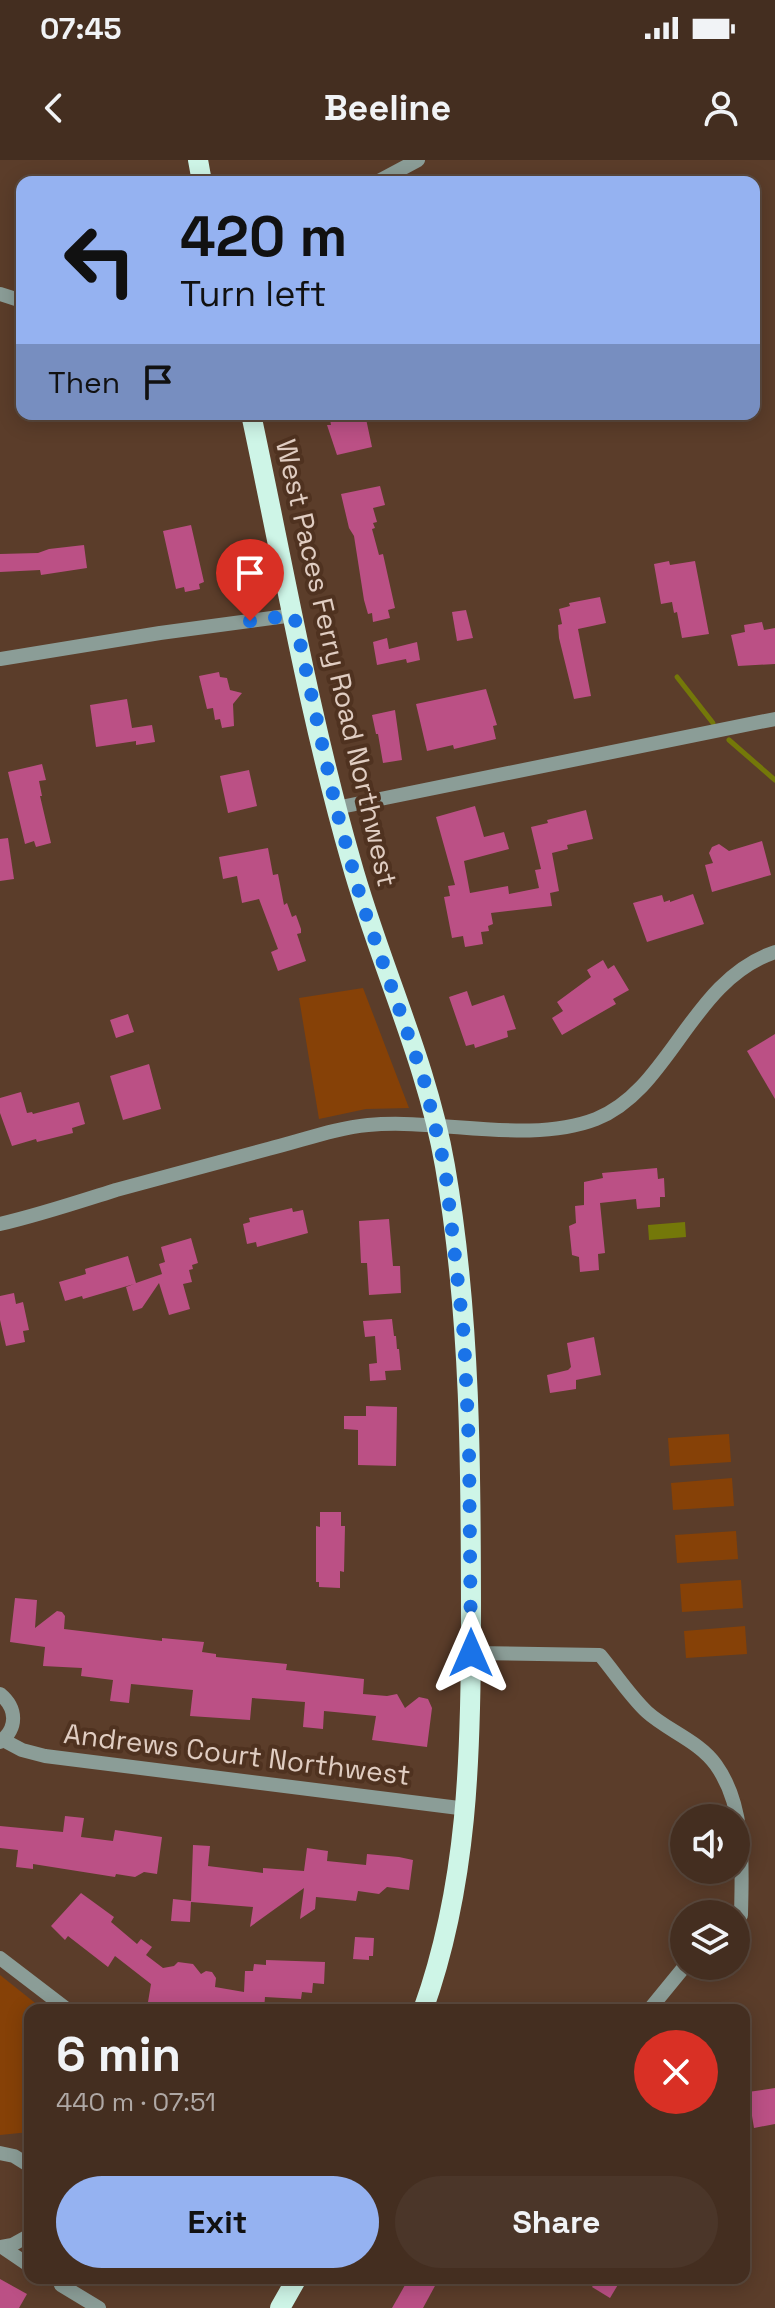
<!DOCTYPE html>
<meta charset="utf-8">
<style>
body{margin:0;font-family:"Space Grotesk",sans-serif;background:#4b3629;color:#f1f3f6;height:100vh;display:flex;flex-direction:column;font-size:30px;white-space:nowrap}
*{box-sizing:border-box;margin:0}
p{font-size:26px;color:#afa8a5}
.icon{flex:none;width:44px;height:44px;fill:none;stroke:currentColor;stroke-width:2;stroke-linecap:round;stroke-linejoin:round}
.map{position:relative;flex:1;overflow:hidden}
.side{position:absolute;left:24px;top:1844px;width:726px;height:280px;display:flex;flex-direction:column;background:#442e20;border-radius:16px;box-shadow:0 4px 20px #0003,0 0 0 2px #5c4a3e}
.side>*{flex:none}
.guide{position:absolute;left:16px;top:16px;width:744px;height:244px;border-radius:16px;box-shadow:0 4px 20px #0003,0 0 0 2px #5c4a3e;background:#95b2f1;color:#111;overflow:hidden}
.fabs{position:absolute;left:670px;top:1644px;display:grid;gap:16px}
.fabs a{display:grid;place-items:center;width:80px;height:80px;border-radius:50%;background:#442e20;box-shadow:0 4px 20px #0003,0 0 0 2px #5c4a3e;font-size:40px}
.pin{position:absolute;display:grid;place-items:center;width:68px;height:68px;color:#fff;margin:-82px -34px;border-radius:50% 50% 50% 0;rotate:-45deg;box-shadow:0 0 8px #0007}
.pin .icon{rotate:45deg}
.me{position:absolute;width:88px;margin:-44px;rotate:0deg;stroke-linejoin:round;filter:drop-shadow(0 0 6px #0008)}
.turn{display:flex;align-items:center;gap:28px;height:168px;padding:0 32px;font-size:36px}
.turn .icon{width:104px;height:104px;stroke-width:2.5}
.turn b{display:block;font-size:56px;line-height:68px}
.then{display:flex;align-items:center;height:76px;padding:0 32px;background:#0003;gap:16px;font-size:30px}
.round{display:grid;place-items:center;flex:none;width:84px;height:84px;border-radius:42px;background:#4b3629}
.overview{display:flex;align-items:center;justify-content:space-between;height:136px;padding:0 32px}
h1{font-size:48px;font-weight:700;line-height:60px}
.primary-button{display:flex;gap:16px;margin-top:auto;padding:16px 32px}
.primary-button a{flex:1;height:92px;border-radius:48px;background:#95b2f1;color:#111;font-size:32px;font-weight:700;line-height:92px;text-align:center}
.primary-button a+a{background:#4b3629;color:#f1f3f6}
.status{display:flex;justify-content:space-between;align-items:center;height:56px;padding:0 40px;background:#442e20;direction:ltr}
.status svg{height:22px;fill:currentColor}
header{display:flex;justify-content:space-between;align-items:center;height:104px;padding:0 32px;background:#442e20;font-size:36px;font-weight:700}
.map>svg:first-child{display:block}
.green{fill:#864107}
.water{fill:#747809}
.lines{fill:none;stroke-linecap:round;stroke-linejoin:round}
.stream{stroke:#747809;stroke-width:5}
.building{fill:#bb5085}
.minor{stroke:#8b9d97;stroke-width:14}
.major{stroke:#cef5e7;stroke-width:20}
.route{stroke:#1a73e8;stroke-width:14;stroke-dasharray:0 25.2}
.labels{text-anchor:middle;stroke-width:8;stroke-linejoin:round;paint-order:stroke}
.street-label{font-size:28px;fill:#e0cdc2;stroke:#4f3220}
</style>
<div class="status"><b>07:45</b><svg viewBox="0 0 49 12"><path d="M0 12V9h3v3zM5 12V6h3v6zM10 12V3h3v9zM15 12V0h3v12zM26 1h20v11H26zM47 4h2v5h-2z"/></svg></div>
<header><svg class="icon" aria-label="back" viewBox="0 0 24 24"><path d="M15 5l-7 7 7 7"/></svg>Beeline<svg class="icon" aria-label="person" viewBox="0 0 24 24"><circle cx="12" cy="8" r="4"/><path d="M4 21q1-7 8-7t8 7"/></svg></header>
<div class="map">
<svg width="775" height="2148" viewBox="0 0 775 2148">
<rect width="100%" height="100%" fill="#5b3d2a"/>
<g class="green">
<polygon points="363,828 409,948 366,949 319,959 299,838"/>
<polygon points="729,1274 731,1302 670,1306 668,1278"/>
<polygon points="732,1318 734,1346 673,1350 671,1323"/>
<polygon points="736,1371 738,1399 677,1403 675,1375"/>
<polygon points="741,1420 743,1448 682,1452 680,1424"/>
<polygon points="745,1466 747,1494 686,1498 684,1471"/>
<polygon points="0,1815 44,1850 30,1850 30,1972 0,1975"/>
</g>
<polygon class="water" points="685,1062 686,1077 649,1080 648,1065"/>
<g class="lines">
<g class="stream">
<polyline points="677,517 713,563"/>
<polyline points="729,580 775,620"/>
</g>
</g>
<g class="building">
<polygon points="329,254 365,254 372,287 337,295 327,265 331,265"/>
<polygon points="380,326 385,345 373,348 377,362 373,363 375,368 372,369 379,395 383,394 395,448 388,450 390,458 373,462 372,453 368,454 364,440 354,376 349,368 341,334"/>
<polygon points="191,365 204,422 199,424 200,429 185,432 184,427 176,429 163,371"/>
<polygon points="84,385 87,408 41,415 40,410 0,412 0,394 38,393 49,389"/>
<polygon points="669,401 670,405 695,401 709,474 682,478 677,452 674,453 672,442 661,444 654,404"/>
<polygon points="600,437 606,463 578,469 591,536 574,539 559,478 558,465 562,464 559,449 570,446 569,443"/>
<polygon points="466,450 473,478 457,481 452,452"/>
<polygon points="762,462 764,470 775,468 775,504 738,506 731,475 745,472 744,465"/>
<polygon points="387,478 389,489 417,482 420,500 407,503 406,499 377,505 373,482"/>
<polygon points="219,512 220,517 227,518 230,530 242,533 233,544 234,566 222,568 220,559 215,560 213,548 207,549 199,516"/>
<polygon points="486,529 497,565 493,566 496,579 454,589 453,585 427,591 416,544"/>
<polygon points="127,539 132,568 152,565 155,582 136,585 136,581 96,587 90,545"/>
<polygon points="395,550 402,600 383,603 378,574 376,574 372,555"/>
<polygon points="42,604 46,620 39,621 42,636 40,636 51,683 36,687 34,681 25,684 8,612"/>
<polygon points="249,610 257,646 228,653 220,616"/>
<polygon points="475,646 484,677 504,672 509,689 464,701 470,733 508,726 509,734 539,728 535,710 541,709 531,667 548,663 547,660 586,650 593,679 567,685 568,689 552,693 559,731 550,733 552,746 491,753 493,764 488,766 489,771 481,772 483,784 465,787 463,776 452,778 444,737 450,736 448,726 455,725 436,657"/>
<polygon points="8,678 14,719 0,721 0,679"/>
<polygon points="762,681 771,715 712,732 705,705 713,703 709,693 712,687 719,684 729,691"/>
<polygon points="268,688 273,715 278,714 284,745 287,743 292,757 296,755 301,769 301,773 297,774 306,801 278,811 271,792 278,789 259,739 242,743 237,716 223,719 219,697"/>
<polygon points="693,734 704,764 647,782 633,743 662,735 664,742 670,740 670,742"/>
<polygon points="603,800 608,809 614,805 629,830 613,839 616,844 562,875 552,858 563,851 557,842 591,817 587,810"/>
<polygon points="467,831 472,846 504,835 516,869 507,871 508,877 475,888 474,884 466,886 449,837"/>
<polygon points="128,854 134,872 116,878 110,860"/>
<polygon points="775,874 775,939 747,891"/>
<polygon points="149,904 161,949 123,960 110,916"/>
<polygon points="21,932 27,953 32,952 33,954 79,942 85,964 72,968 73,973 37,982 36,979 12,986 0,953 0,938"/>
<polygon points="657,1008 658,1019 664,1018 665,1037 660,1037 660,1047 637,1049 636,1039 600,1043 605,1093 598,1094 599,1110 580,1112 579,1097 572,1095 569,1066 576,1063 575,1046 584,1045 584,1022 603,1018 602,1013"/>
<polygon points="292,1048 293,1052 303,1050 308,1073 257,1087 256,1082 247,1084 243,1064 250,1062 249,1058"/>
<polygon points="389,1059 393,1106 400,1106 401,1133 369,1135 367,1103 361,1103 359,1061"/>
<polygon points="191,1078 198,1103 192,1105 193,1109 189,1110 192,1122 183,1124 190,1149 169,1155 159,1123 142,1148 133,1151 126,1127 134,1124 83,1139 82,1136 65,1141 59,1122 86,1114 85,1109 128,1096 136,1123 162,1114 159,1104 165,1102 161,1087"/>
<polygon points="14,1133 16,1144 23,1142 29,1170 23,1171 25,1182 6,1186 0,1160 0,1136"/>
<polygon points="392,1159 394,1176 396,1176 397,1189 399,1189 401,1210 385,1211 386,1220 370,1221 369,1204 377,1203 375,1176 365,1177 363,1161"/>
<polygon points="594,1177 601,1215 576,1220 576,1229 550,1233 547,1215 568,1210 571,1207 567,1183"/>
<polygon points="366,1246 397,1247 396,1306 358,1305 358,1270 344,1269 344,1256 366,1256"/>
<polygon points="320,1352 341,1352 341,1366 345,1366 344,1412 340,1411 340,1428 319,1427 319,1422 316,1422 316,1366 320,1367"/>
<polygon points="15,1438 37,1440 35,1468 57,1451 62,1452 65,1456 64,1469 162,1481 162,1478 204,1482 202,1492 216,1494 216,1497 287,1504 286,1510 364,1519 363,1534 387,1536 397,1534 405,1548 419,1537 428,1539 432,1548 427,1587 372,1580 376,1556 324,1551 323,1569 303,1567 305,1542 252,1538 250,1560 190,1556 193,1530 131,1524 129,1543 110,1541 113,1520 81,1516 82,1508 43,1506 45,1487 10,1482"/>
<polygon points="65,1656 84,1658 81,1677 113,1681 115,1670 162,1677 157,1714 144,1712 135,1717 116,1714 115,1717 33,1704 33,1709 16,1707 18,1690 0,1688 0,1666 63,1672"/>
<polygon points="193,1685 210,1686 208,1706 263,1713 263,1708 304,1711 307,1688 328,1691 327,1701 366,1705 367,1694 399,1697 413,1700 409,1730 387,1727 379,1734 358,1731 356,1741 316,1737 315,1749 300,1759 304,1728 250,1767 253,1747 191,1742 190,1762 171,1761 173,1739 191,1741"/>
<polygon points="81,1733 114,1757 111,1762 137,1784 141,1779 152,1787 146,1795 163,1808 174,1806 178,1802 193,1804 201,1814 206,1811 212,1812 216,1818 215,1827 244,1832 245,1811 253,1811 254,1804 266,1805 266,1800 325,1802 324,1824 313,1823 312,1833 302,1832 301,1839 265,1837 264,1850 176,1850 159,1847 158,1842 148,1842 151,1824 115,1796 108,1807 68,1776 65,1780 51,1766"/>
<polygon points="355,1777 374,1778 373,1796 369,1796 369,1800 353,1799"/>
<polygon points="775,1928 775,1964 754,1968 748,1932"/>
<polygon points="409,2118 425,2118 436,2124 423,2148 392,2148"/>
<polygon points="598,2118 622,2118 610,2138 592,2127"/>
<polygon points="0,2119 27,2134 19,2148 0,2148"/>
</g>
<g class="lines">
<g class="minor">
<polyline points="377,22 418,0"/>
<polyline points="0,134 22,141"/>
<polyline points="0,499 160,473 294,455"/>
<polyline points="336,648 775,559"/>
<path d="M0,1064C39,1055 78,1042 116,1030C167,1016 217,1003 268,989C301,981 335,968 368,965C441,958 529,985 596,959C671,929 690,821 775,792"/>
<path d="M471,1493L600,1495C615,1513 630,1536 647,1552C668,1571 699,1581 716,1605C746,1647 742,1705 741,1755L736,1760"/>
<path d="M0,1534C17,1548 18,1568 0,1582"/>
<polyline points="3,1580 22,1590 45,1596 467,1649"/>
<polyline points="0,1798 68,1850"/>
<polyline points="649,1850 685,1806"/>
<polyline points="0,1993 14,1996 30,2006"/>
<polyline points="0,2087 12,2085 30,2075"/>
<polyline points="2,2087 30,2106"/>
<polyline points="61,2125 99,2148"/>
</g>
<g class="major">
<polyline points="198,0 202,22"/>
<path d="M251,254C283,403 309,555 351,701C379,803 427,901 445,1006C471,1156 471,1311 471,1463C471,1594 468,1725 423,1850"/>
<polyline points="280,2148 297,2118"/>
</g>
</g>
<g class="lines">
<polyline class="route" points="250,461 294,455 336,648 362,743 424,920 445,1008 464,1176 469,1286 471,1493"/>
</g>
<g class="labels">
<g class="street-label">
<text transform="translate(337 503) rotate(77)" y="10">West Paces Ferry Road Northwest</text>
<text transform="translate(237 1594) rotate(7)" y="10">Andrews Court Northwest</text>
</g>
</g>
</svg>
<div class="fabs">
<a><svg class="icon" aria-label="sound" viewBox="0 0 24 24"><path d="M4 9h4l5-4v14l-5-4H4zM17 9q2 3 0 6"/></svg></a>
<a><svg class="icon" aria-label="layers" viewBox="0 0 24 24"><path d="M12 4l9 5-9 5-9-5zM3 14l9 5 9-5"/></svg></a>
</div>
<div class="pin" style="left:250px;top:461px;background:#d93025"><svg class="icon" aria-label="arrive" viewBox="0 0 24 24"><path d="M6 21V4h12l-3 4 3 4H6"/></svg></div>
<svg class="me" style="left:471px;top:1493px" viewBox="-20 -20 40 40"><path d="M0-17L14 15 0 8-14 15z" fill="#1a73e8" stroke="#fff" stroke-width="4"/></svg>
<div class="guide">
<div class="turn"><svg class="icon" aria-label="left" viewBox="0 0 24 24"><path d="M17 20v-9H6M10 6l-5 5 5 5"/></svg><div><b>420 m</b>Turn left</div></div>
<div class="then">Then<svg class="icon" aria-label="arrive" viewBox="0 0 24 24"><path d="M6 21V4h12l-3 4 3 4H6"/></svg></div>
</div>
<section class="side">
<div class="overview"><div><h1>6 min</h1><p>440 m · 07:51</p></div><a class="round" style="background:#d93025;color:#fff"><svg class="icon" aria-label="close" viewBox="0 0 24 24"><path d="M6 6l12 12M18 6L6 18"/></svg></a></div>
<div class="primary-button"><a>Exit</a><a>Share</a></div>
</section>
</div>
